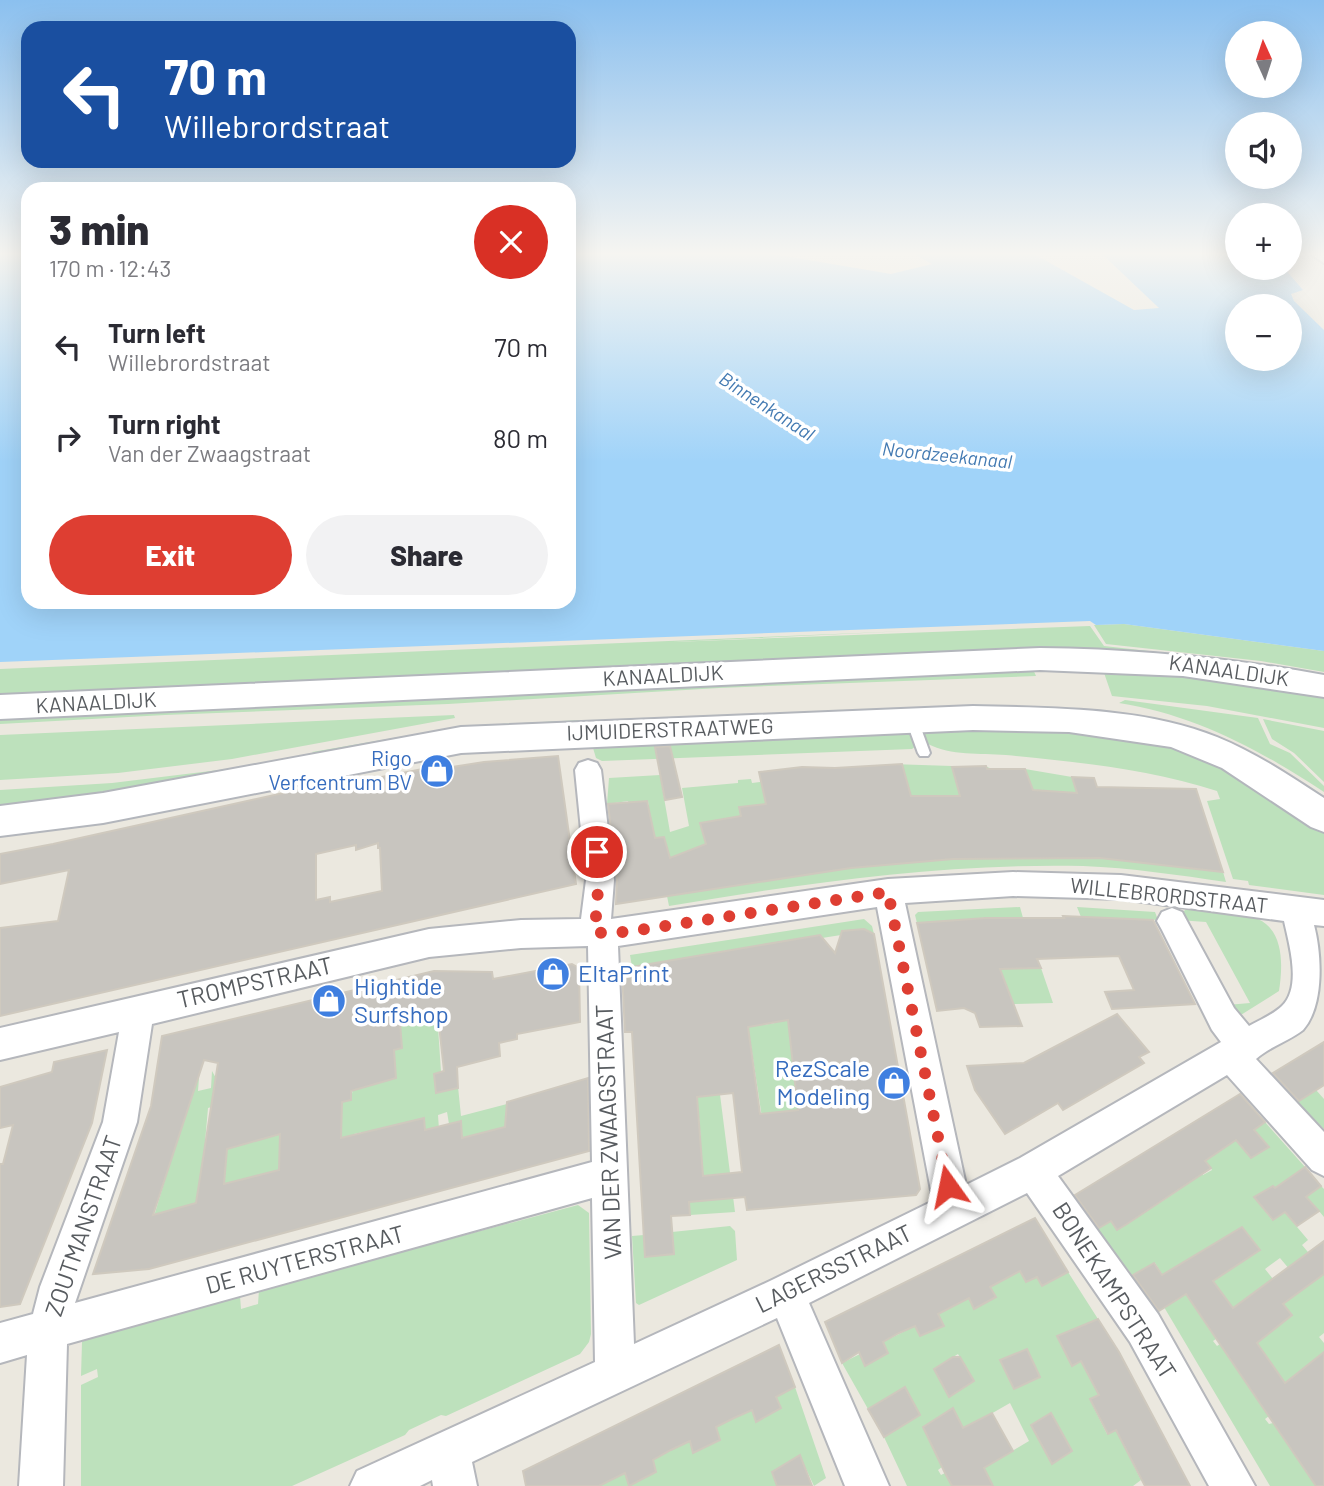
<!DOCTYPE html>
<meta charset="utf-8">
<style>
body{margin:0;font-family:Barlow,sans-serif;background:#f2f2f3;color:#2b2b33;height:100vh;display:flex;flex-direction:column;font-size:26px;white-space:nowrap}
*{box-sizing:border-box;margin:0}
p{font-size:23px;color:#7c7c81}
.icon{flex:none;width:38px;height:38px;fill:none;stroke:currentColor;stroke-width:2;stroke-linecap:round;stroke-linejoin:round}
.map{position:relative;flex:1;overflow:hidden}
.side{position:absolute;left:21px;top:182px;width:555px;height:427px;display:flex;flex-direction:column;background:#fff;border-radius:21px;box-shadow:0 7px 28px #0002}
.side>*{flex:none}
.hud{position:absolute;left:21px;top:21px;width:555px;height:147px;border-radius:21px;box-shadow:0 7px 28px #0002;background:#1a4fa0;color:#fff;overflow:hidden}
.needle{width:46px;rotate:357deg}
.controls{position:absolute;left:1225px;top:21px;display:grid;gap:14px}
.controls a{display:grid;place-items:center;width:77px;height:77px;border-radius:50%;background:#fff;box-shadow:0 7px 28px #0002;font-size:35px}
.pin{position:absolute;display:grid;place-items:center;width:60px;height:60px;color:#fff;margin:-30px;border:4px solid #fff;border-radius:50%;box-shadow:0 2px 7px #0007}
.me{position:absolute;width:77px;margin:-38px;rotate:348deg;stroke-linejoin:round;filter:drop-shadow(0 0 5px #0008)}
.turn{display:flex;align-items:center;gap:24px;height:147px;padding:0 28px;font-size:32px}
.turn .icon{width:91px;height:91px;stroke-width:2.5}
.turn b{display:block;font-size:49px;line-height:60px}
.round{display:grid;place-items:center;flex:none;width:74px;height:74px;border-radius:37px;background:#f2f2f3}
.overview{display:flex;align-items:center;justify-content:space-between;height:119px;padding:0 28px}
h1{font-size:42px;font-weight:800;line-height:52px}
.cta{display:flex;gap:14px;margin-top:auto;padding:14px 28px}
.cta a{flex:1;height:80px;border-radius:42px;background:#de3e32;color:#fff;font-size:28px;font-weight:800;line-height:80px;text-align:center}
.cta a+a{background:#f2f2f3;color:#2b2b33}
ul{padding:0;list-style:none}
li{display:flex;align-items:center;gap:21px;height:91px;padding:0 28px}
li div{flex:1}
li b{display:block;font-size:26px}
li em{font-style:normal}
.map>svg:first-child{display:block}
.green{fill:#bde1bc;fill-rule:evenodd}
.water{fill:#a0d3f9;fill-rule:evenodd}
.building{fill:#c8c5bf;stroke:#cfc9be;stroke-width:2;fill-rule:evenodd}
.lines{fill:none;stroke-linecap:round;stroke-linejoin:round}
.lane-casing{stroke:#b5b7bc;stroke-width:4}
.street-casing{stroke:#b5b7bc;stroke-width:4}
.secondary-casing{stroke:#b3b6bc;stroke-width:4}
.lane{fill:#fff;fill-rule:evenodd}
.street{fill:#fff;fill-rule:evenodd}
.secondary{fill:#fff;fill-rule:evenodd}
.route{stroke:#de3e32;stroke-width:12;stroke-dasharray:0 21.6}
.labels{text-anchor:middle;stroke-width:7;stroke-linejoin:round;paint-order:stroke}
.far-water-label{font-size:19px;font-style:italic;fill:#437ab2;stroke:#fff}
.street-label{font-size:21px;fill:#585c60;stroke:#fff}
.shop-label{font-size:21px;fill:#366cbe;stroke:#fff;text-anchor:end}
.near-shop-label{font-size:24px;fill:#366cbe;stroke:#fff;text-anchor:start}
.near-street-label{font-size:24px;fill:#585c60;stroke:#fff}
</style>
<div class="map">
<svg width="1324" height="1486" viewBox="0 0 1324 1486">
<rect width="100%" height="100%" fill="#ebe8df"/>
<g class="green">
<polygon points="1124,624 1324,651 1324,672 1261,661 1106,644 1094,625"/>
<polygon points="1090,626 1104,646 1274,665 1324,675 1324,680 1230,662 0,700 0,669 835,634 907,631 673,642"/>
<polygon points="1032,667 1036,676 719,688 448,704 165,715 0,724 0,716"/>
<polygon points="1102,667 1166,670 1324,694 1324,728 1207,706 1112,696"/>
<path d="M1125,700L1258,718L1270,744L1290,753L1324,786V792C1262,751 1193,714 1119,703Z"/>
<polygon points="454,715 455,718 232,759 118,773 0,780 0,735"/>
<polygon points="1263,719 1324,731 1324,782 1294,753 1272,739"/>
<polygon points="581,720 584,724 316,755 312,752 463,726"/>
<path d="M1025,726L1152,740L1215,760L1324,829V895L1249,885L1248,881L1233,879L1207,801L1220,799L1217,791C1150,769 1076,762 1006,755C980,753 951,756 928,744L923,730Z"/>
<polygon points="908,728 916,746 912,749 602,761 596,758 593,748 595,742"/>
<path d="M891,764L952,766L956,777H962L959,766L974,767L979,781H990L985,766L992,769L1002,795L1008,794L1001,769H1009L1013,778H1028L1025,769L1072,777L1077,793H1067L1077,824H1067L1081,857L1118,859L1107,829L1097,828L1083,787L1097,788L1104,805L1152,803L1202,809L1213,842L1204,841L1199,825L1182,823L1187,838L1170,836L1165,820H1149L1153,834L1143,835L1138,823L1120,821L1122,829H1112L1122,859L1138,861L1142,859L1143,862L1223,872L1226,882C1179,875 1131,868 1083,866C944,863 806,883 669,906L667,896L705,889L694,849L688,851L692,864L672,867L664,837L656,838L664,883L650,885L648,877H643L640,850L653,848L651,837L634,840L632,817L650,815L648,801L634,803V806L630,807L628,801L607,804L609,778L660,775L670,832L689,826L682,788L738,783V780L751,779L752,783L760,782V779L776,778L779,787L793,786L795,789L840,783L834,767H859L863,779L895,778ZM938,796H950L969,858H948L940,832H951ZM1042,796L1053,823H1064L1077,857L972,858L964,833H974L968,815H977L973,804H980L984,814L980,815L986,818L991,833H1006L995,800H1003L1008,814L1017,817L1023,832H1040L1026,798ZM843,798L846,806L839,808L842,816L851,815L855,829H866L877,865L840,868L832,840L840,839L830,806L838,804L837,799ZM896,800H911L922,834H932L940,859L905,862L897,836L906,835ZM871,801H879L901,863L881,864L869,829L879,827ZM746,806L767,880L750,882L743,856L752,855L739,808ZM767,807L770,817H778L787,845L802,843L794,819L809,816L818,841L826,840L836,870L772,879L759,836L767,834L756,809ZM709,821L719,822L728,854L737,853L746,883L708,889L701,859L709,857L700,823Z"/>
<polygon points="227,769 85,796 0,805 0,790 112,783"/>
<polygon points="1020,907 1023,918 917,923 915,915 918,912"/>
<polygon points="1077,907 1155,912 1158,920 1081,917"/>
<path d="M1187,908L1258,919C1284,931 1283,965 1279,991L1236,1018L1227,1005L1250,1003L1206,922L1164,919L1160,913L1180,915Z"/>
<polygon points="864,919 872,926 874,934 858,929 857,933 842,931 841,935 822,938 820,935 814,936 813,939 798,938 796,942 786,941 717,952 732,1023 718,1079 735,1212 690,1215 689,1202 727,1198 724,1174 687,1177 676,1145 701,1143 699,1117 676,1119 707,954 632,967 630,955"/>
<polygon points="1012,958 1015,969 1041,968 1053,1003 1014,1004 1008,990 943,980"/>
<polygon points="435,982 441,1072 457,1077 461,1116 507,1104 506,1114 547,1117 462,1138 461,1122 449,1124 447,1112 438,1115 440,1144 364,1208 363,1132 354,1134 354,1151 282,1184 154,1216 200,1064 198,1091 211,1088 212,1071 217,1080 215,1106 208,1108 205,1142 213,1140 229,1148 274,1136 276,1120 351,1100 363,1027 362,988 366,988 412,1021 417,1020"/>
<polygon points="767,993 786,1020 806,1019 789,1026 795,1083 834,1069 768,1157 747,1019 761,1016 763,1025 775,1023"/>
<polygon points="1316,1090 1324,1099 1324,1129 1297,1102"/>
<path d="M1265,1122L1305,1167L1301,1200L1321,1186L1324,1189V1217L1314,1205L1292,1221L1308,1240L1302,1245L1324,1271V1333L1319,1337L1324,1343V1355L1287,1386L1234,1310L1193,1305L1216,1339L1213,1341L1217,1346L1220,1344L1269,1416L1265,1419L1269,1424L1273,1423L1316,1486H1270L1164,1307L1178,1299L1155,1263L1132,1275L1097,1229L1111,1221L1117,1230C1134,1220 1143,1208 1154,1193L1161,1202L1179,1190L1172,1181L1196,1166L1203,1175L1212,1170L1205,1160L1236,1140L1251,1158L1269,1146L1254,1130ZM1273,1186L1291,1207L1272,1220L1254,1197ZM1280,1258L1305,1288L1289,1299L1265,1269Z"/>
<polygon points="578,1205 589,1213 591,1334 589,1342 580,1354 446,1416 441,1415 409,1430 405,1435 292,1486 81,1486 81,1385 98,1377 97,1369 81,1376 82,1342 86,1339 240,1296 241,1309 258,1304 259,1290"/>
<polygon points="730,1226 735,1231 737,1260 639,1305 636,1303 632,1236 644,1235 646,1257 674,1254 672,1232"/>
<path d="M1020,1271L1037,1277L1042,1286L1068,1272L1098,1319L1057,1337L1072,1365L1115,1346L1087,1372L1099,1395L1090,1400L1107,1434L1116,1430L1141,1480L1133,1486H993L953,1408L923,1427L942,1467L938,1470L941,1475L945,1473L952,1486H907L884,1437L905,1387L868,1409L842,1363L860,1354L865,1365L888,1353L883,1342L915,1326L921,1336L943,1325L938,1314L969,1298L975,1308L996,1297L990,1287ZM1027,1349L1040,1377L1013,1388L1000,1360ZM958,1354L973,1381L934,1369ZM1010,1403L1029,1441L1009,1453L989,1415ZM1051,1414L1072,1451L1052,1464L1031,1425Z"/>
<polygon points="795,1387 826,1478 814,1486 800,1456 772,1472 777,1486 599,1486 625,1473 629,1485 656,1472 652,1459 690,1440 694,1453 719,1440 716,1427 751,1409 756,1421 780,1409 776,1397"/>
</g>
<path class="water" d="M0,254H28V602H569V254H773L891,274L932,264L914,254H1034L1134,310L1159,308L1102,254H1237V268H1284L1303,290L1291,294L1294,301L1324,330V651L1124,624L1096,625L1090,621L0,662ZM1237,306H1290V359H1237Z"/>
<g class="building">
<polygon points="670,746 682,797 665,800 655,747"/>
<path d="M558,756L576,884L0,1016V928L58,921L69,870L0,884V854L53,844L315,786V790L433,767V770L484,762ZM378,843V848H380L382,891L330,902V897L316,900V854L356,845V850Z"/>
<polygon points="902,764 911,796 960,796 952,767 986,766 987,769 1025,769 1033,790 1077,793 1072,777 1094,778 1097,787 1196,789 1223,872 1100,858 953,859 851,868 616,904 617,880 608,804 647,801 655,838 664,837 670,858 706,844 700,823 741,816 739,807 766,804 759,772 802,767 835,768"/>
<polygon points="1063,916 1153,920 1195,1004 1112,1009 1105,992 1134,990 1119,956 1037,959 1041,968 1000,969 1022,1026 980,1027 975,1013 964,1008 937,1011 917,923 986,918 1064,918"/>
<path d="M864,929L874,934L920,1189L916,1195L747,1210L745,1197L689,1202L690,1215L671,1216L674,1254L645,1257L632,1032H625L622,971L632,967L820,935L835,953L842,931ZM788,1020L798,1110L760,1114L748,1027ZM733,1093L742,1172L703,1176L697,1097Z"/>
<path d="M572,964L579,968L580,1022L517,1034V1039L499,1043L500,1056L457,1067L458,1088L436,1093L434,1074L444,1071L438,1016L400,1023L402,1048L394,1050L396,1078L351,1091V1100L342,1102L341,1138L424,1118L425,1130L461,1121L462,1138L505,1127L507,1102L588,1078L589,1151L149,1269L93,1274L151,1106L162,1036L434,971L492,972L493,979ZM204,1060L218,1063L196,1203L153,1215ZM280,1134L279,1170L224,1184L227,1149Z"/>
<polygon points="1117,1014 1149,1052 1139,1057 1144,1063 1063,1110 1058,1103 1005,1134 975,1090 967,1066 1024,1063"/>
<polygon points="1324,1042 1324,1085 1299,1101 1273,1073"/>
<polygon points="107,1050 92,1123 20,1304 0,1307 0,1164 3,1164 13,1125 0,1128 0,1087 52,1072 54,1062"/>
<polygon points="1240,1094 1265,1122 1254,1130 1269,1147 1251,1158 1236,1140 1205,1161 1211,1168 1127,1224 1117,1230 1111,1221 1099,1228 1075,1195"/>
<polygon points="1305,1167 1321,1186 1306,1197 1319,1211 1297,1226 1285,1212 1273,1220 1254,1197 1273,1186 1275,1188"/>
<polygon points="1035,1218 1068,1272 1042,1286 1037,1277 1026,1282 1020,1271 990,1287 996,1297 974,1309 969,1298 938,1314 944,1326 920,1336 915,1326 899,1333 883,1342 888,1353 865,1366 859,1352 842,1363 825,1322"/>
<polygon points="1242,1227 1260,1250 1213,1281 1233,1308 1324,1241 1324,1274 1283,1304 1292,1315 1257,1343 1285,1383 1324,1352 1324,1486 1316,1486 1186,1294 1159,1311 1133,1275 1154,1263 1162,1275"/>
<polygon points="1098,1319 1119,1352 1190,1486 1145,1486 1116,1430 1108,1434 1090,1399 1099,1395 1081,1361 1072,1366 1057,1336"/>
<polygon points="779,1345 795,1387 776,1397 781,1408 756,1422 752,1410 734,1418 716,1427 720,1440 693,1453 690,1441 671,1450 653,1460 656,1472 629,1486 625,1473 599,1486 526,1486 523,1471"/>
<polygon points="1027,1349 1040,1377 1014,1389 1000,1360"/>
<polygon points="953,1357 960,1357 974,1381 949,1397 934,1369"/>
<polygon points="905,1387 920,1415 884,1437 868,1409"/>
<polygon points="953,1408 963,1428 992,1413 1013,1451 984,1468 993,1486 952,1486 945,1473 923,1427"/>
<polygon points="1051,1413 1072,1451 1052,1464 1031,1425"/>
<polygon points="800,1455 812,1486 777,1486 772,1472"/>
</g>
<g class="lines">
<g class="lane-casing">
<polygon id="lane" points="912,716 918,720 930,753 928,756 920,756 918,753 906,720"/>
</g>
<g class="street-casing">
<path id="street" d="M588,760L597,763L601,770L614,880L611,919L888,879L1013,872L1121,875L1324,900V926L1314,925C1322,956 1324,1006 1303,1030C1289,1041 1269,1047 1256,1059L1324,1132V1176L1312,1170L1227,1075L1058,1176L1158,1314L1255,1486H1209L1130,1342L1027,1193L809,1303L889,1486H845L777,1318L472,1462L477,1486H433L432,1480L420,1486H350L357,1471L595,1362L592,1198L67,1344L63,1486H19L27,1355L0,1363V1323L33,1314L40,1287L103,1122L119,1032L0,1060V1028L429,929L521,920L581,919L586,880L575,770L579,763ZM1013,896L1121,899L1284,921C1289,944 1302,987 1282,1006C1274,1014 1260,1020 1249,1026L1234,1008L1182,912L1172,908L1162,912L1157,921L1162,930L1212,1030L1221,1042L1020,1158L966,1185L905,903ZM877,907L933,1201L772,1280L634,1344L618,946ZM588,946L592,1162L75,1303L137,1122L152,1024L429,957L521,948Z"/>
</g>
<g class="secondary-casing">
<g id="secondary">
<polygon points="1311,254 1324,254 1324,263"/>
<path d="M1040,648C1136,649 1230,658 1324,675V697L1183,676L1040,670L0,719V695Z"/>
<path d="M973,706C1052,708 1143,707 1217,737C1256,753 1289,775 1324,798V832L1311,827L1222,768L1171,747L1069,732L973,730L461,753L103,823L0,836V806L103,793L461,727Z"/>
</g>
</g>
<use href="#lane" class="lane"/>
<use href="#street" class="street"/>
<use href="#secondary" class="secondary"/>
</g>
<linearGradient id="sky" x2="0" y2="1"><stop stop-color="#8bc0ef"/><stop offset="0.55" stop-color="#f6f5f1"/><stop offset="1" stop-color="#f6f5f1" stop-opacity="0"/></linearGradient>
<rect width="1324" height="462" fill="url(#sky)"/>
<g class="lines">
<polyline class="route" points="597,852 600,880 596,905 596,933 626,932 888,892 948,1186"/>
</g>
<defs>
<g id="shop-disc" transform="scale(1.75)"><circle r="9.5" fill="#3f7fe0" stroke="#fff"/><path d="M-5-2.5h2.3a2.7 3.5 0 0 1 5.4 0H5L5.5 6h-11ZM-1.5-2.5h3a1.5 2.3 0 0 0-3 0Z" fill="#fff"/></g>
</defs>
<g fill-rule="evenodd">
<use href="#shop-disc" x="437" y="771"/>
<use href="#shop-disc" x="553" y="974"/>
<use href="#shop-disc" x="329" y="1001"/>
<use href="#shop-disc" x="894" y="1083"/>
</g>
<g class="labels">
<g class="far-water-label">
<text transform="translate(767 406) rotate(33)" y="7">Binnenkanaal</text>
<text transform="translate(947 455) rotate(6)" y="7">Noordzeekanaal</text>
</g>
<g class="street-label">
<text transform="translate(1229 671) rotate(8)" y="7">KANAALDIJK</text>
<text transform="translate(663 676) rotate(-3)" y="7">KANAALDIJK</text>
<text transform="translate(96 703) rotate(-3)" y="7">KANAALDIJK</text>
<text transform="translate(670 730) rotate(-2)" y="7">IJMUIDERSTRAATWEG</text>
<text transform="translate(1169 896) rotate(6)" y="7">WILLEBRORDSTRAAT</text>
</g>
<g class="shop-label">
<text x="412" y="766">Rigo<tspan x="412" dy="24">Verfcentrum BV</tspan></text>
</g>
<g class="near-shop-label">
<text x="578" y="982">EltaPrint</text>
<text x="354" y="995">Hightide<tspan x="354" dy="28">Surfshop</tspan></text>
<text x="870" y="1077" text-anchor="end">RezScale<tspan x="870" dy="28">Modeling</tspan></text>
</g>
<g class="near-street-label">
<text transform="translate(255 983) rotate(-13)" y="8">TROMPSTRAAT</text>
<text transform="translate(609 1132) rotate(-92)" y="8">VAN DER ZWAAGSTRAAT</text>
<text transform="translate(84 1226) rotate(-71)" y="8">ZOUTMANSTRAAT</text>
<text transform="translate(305 1260) rotate(-15)" y="8">DE RUYTERSTRAAT</text>
<text transform="translate(834 1269) rotate(-26)" y="8">LAGERSSTRAAT</text>
<text transform="translate(1114 1291) rotate(57)" y="8">BONEKAMPSTRAAT</text>
</g>
</g>
</svg>
<div class="controls">
<a><svg class="needle" viewBox="-14 -14 28 28"><path d="M0-13l5 13h-10z" fill="#e53935"/><path d="M0 13l5-13h-10z" fill="#7c7c81"/></svg></a>
<a><svg class="icon" aria-label="sound" viewBox="0 0 24 24"><path d="M4 9h4l5-4v14l-5-4H4zM17 9q2 3 0 6"/></svg></a>
<a>+</a>
<a>−</a>
</div>
<div class="pin" style="left:597px;top:852px;background:#d93025"><svg class="icon" aria-label="arrive" viewBox="0 0 24 24"><path d="M6 21V4h12l-3 4 3 4H6"/></svg></div>
<svg class="me" style="left:948px;top:1186px" viewBox="-20 -20 40 40"><path d="M0-17L14 15 0 8-14 15z" fill="#de3e32" stroke="#fff" stroke-width="4"/></svg>
<div class="hud">
<div class="turn"><svg class="icon" aria-label="left" viewBox="0 0 24 24"><path d="M17 20v-9H6M10 6l-5 5 5 5"/></svg><div><b>70 m</b>Willebrordstraat</div></div>
</div>
<section class="side">
<div class="overview"><div><h1>3 min</h1><p>170 m · 12:43</p></div><a class="round" style="background:#d93025;color:#fff"><svg class="icon" aria-label="close" viewBox="0 0 24 24"><path d="M6 6l12 12M18 6L6 18"/></svg></a></div>
<ul>
<li><svg class="icon" aria-label="left" viewBox="0 0 24 24"><path d="M17 20v-9H6M10 6l-5 5 5 5"/></svg><div><b>Turn left</b><p>Willebrordstraat</p></div><em>70 m</em></li>
<li><svg class="icon" aria-label="right" viewBox="0 0 24 24"><path d="M7 20v-9h11M14 6l5 5-5 5"/></svg><div><b>Turn right</b><p>Van der Zwaagstraat</p></div><em>80 m</em></li>
</ul>
<div class="cta"><a>Exit</a><a>Share</a></div>
</section>
</div>
